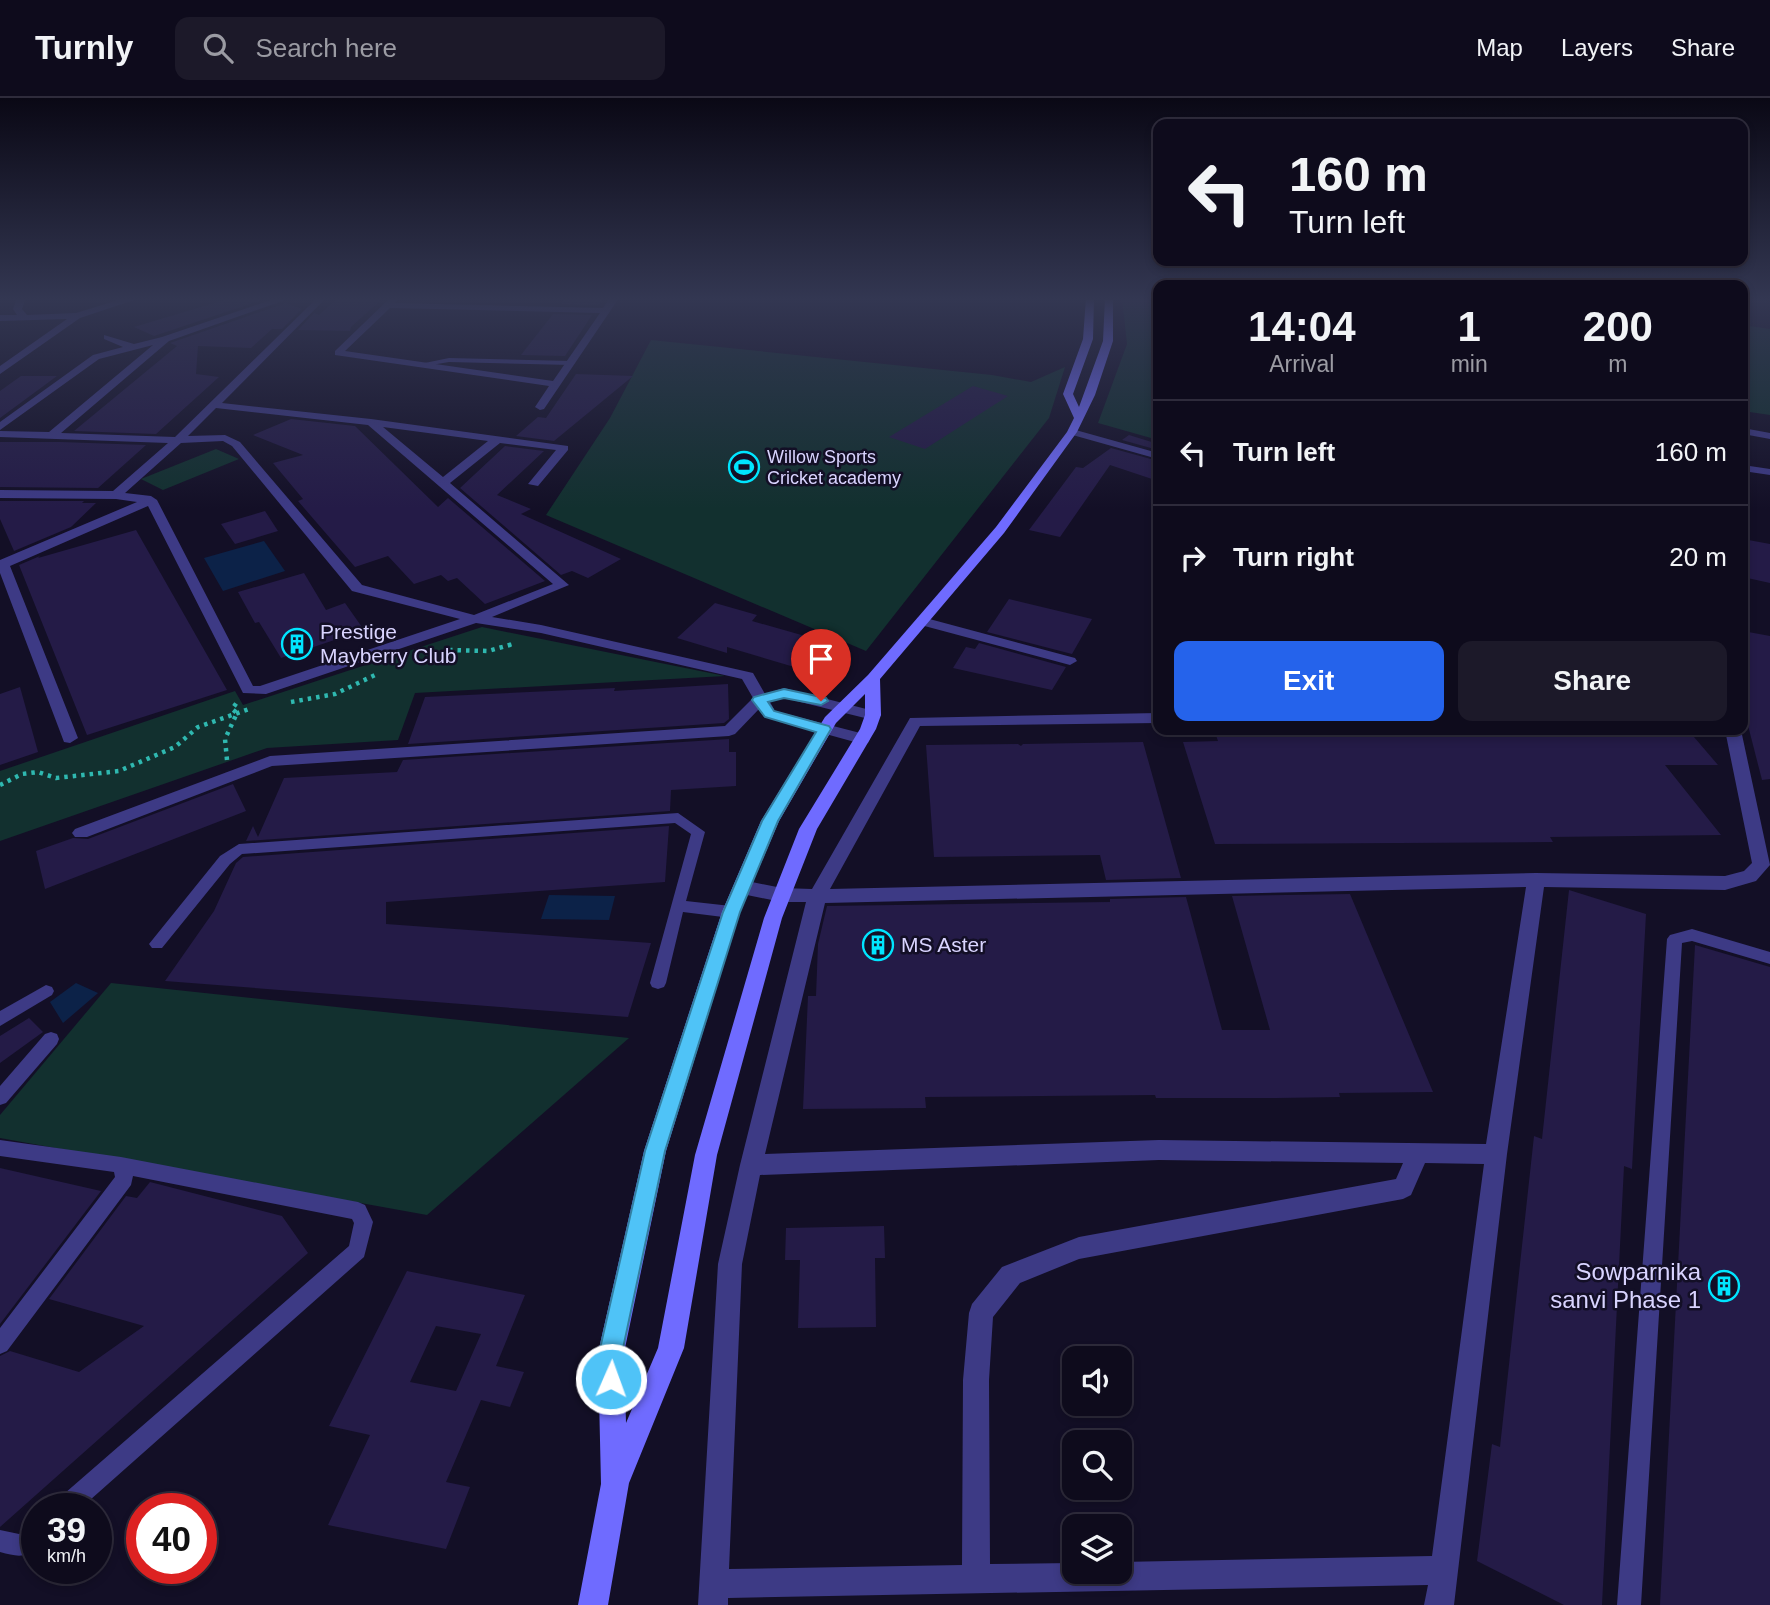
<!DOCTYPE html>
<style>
body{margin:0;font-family:Arial,sans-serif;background:#1c1929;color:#f1f3f6;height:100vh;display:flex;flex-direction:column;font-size:26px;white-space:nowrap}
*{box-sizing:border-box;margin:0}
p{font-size:23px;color:#9b9ba3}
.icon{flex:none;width:38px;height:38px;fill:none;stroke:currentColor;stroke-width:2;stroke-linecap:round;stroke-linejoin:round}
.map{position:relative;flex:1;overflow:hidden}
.drawer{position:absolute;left:1153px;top:182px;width:595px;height:455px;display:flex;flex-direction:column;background:#0e0b1c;border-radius:14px;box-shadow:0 4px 10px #0003,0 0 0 2px #2e2b3b}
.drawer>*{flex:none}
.top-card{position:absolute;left:1153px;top:21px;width:595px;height:147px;border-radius:14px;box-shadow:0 4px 10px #0003,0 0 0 2px #2e2b3b;background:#0e0b1c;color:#f1f3f6;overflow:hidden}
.fabs{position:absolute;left:1062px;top:1248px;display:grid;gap:14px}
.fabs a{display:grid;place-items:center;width:70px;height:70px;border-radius:14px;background:#0e0b1c;box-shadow:0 4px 10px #0003,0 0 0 2px #2e2b3b;font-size:35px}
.speed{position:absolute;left:21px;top:1395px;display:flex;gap:14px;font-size:35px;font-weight:700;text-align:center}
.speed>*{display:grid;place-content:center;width:91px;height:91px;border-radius:50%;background:#0e0b1c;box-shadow:0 4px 10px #0003,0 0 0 2px #2e2b3b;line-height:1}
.speed small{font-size:18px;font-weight:400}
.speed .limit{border:10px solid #d22;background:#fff;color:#111}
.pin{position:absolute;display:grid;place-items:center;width:60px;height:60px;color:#fff;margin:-72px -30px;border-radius:50% 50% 50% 0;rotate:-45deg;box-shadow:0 0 7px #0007}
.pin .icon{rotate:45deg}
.me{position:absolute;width:77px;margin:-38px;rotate:2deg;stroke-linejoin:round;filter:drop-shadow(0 0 5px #0008)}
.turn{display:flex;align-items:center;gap:24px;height:147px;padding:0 21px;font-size:32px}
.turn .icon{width:91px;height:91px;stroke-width:2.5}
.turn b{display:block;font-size:49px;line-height:60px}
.eta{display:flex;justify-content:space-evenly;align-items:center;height:119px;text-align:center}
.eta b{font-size:42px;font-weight:800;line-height:49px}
.action{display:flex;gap:14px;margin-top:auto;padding:14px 21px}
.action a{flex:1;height:80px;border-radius:14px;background:#2563eb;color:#fff;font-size:28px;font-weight:800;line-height:80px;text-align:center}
.action a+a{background:#1c1929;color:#f1f3f6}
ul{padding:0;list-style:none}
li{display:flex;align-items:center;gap:21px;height:105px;padding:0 21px;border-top:2px solid #2e2b3b}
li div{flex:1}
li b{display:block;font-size:26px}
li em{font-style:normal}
header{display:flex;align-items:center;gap:42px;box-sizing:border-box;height:98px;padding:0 35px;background:#0e0b1c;border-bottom:2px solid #2e2b3b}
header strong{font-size:33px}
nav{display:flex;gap:38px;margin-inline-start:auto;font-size:24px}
.search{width:490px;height:63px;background:#1c1929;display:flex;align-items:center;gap:18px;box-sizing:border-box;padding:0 24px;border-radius:14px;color:#9b9ba3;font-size:26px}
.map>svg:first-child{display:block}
.green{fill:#12302f}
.water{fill:#0c2248}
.building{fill:#241b47;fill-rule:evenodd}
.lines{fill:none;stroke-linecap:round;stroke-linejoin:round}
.path-far1{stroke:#2fb8b0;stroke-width:3.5;stroke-dasharray:2.5 3.5;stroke-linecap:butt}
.path{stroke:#2fb8b0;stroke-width:4.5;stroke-dasharray:3.5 5;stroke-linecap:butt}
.lane{fill:#3d3a85;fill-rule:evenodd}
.street{fill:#3d3a85;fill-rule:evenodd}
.secondary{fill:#6f6bff;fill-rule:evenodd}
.route{fill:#4fc3f7;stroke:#337fa1;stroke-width:2}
.labels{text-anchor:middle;stroke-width:5;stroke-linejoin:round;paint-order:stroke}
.far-poi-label{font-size:18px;fill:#d9d4ff;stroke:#130f26;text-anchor:start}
.poi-label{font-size:21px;fill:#d9d4ff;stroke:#130f26;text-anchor:start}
.near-poi-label{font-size:24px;fill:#d9d4ff;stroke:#130f26;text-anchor:end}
</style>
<header>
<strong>Turnly</strong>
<div class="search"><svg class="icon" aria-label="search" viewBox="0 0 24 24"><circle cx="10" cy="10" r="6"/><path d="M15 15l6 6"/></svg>Search here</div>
<nav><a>Map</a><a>Layers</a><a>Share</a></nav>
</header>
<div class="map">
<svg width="1770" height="1507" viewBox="0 0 1770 1507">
<rect width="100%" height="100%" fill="#130f26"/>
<g class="green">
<polygon points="1122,200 1158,200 1158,342 1098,325 1127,246"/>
<polygon points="1743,227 1770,231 1770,317 1743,313"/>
<polygon points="651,242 992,277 1031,284 1065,269 1049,320 866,553 546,417 610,320"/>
<polygon points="216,351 239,361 163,392 141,381"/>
<polygon points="482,529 725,578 415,595 398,642 267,650 0,743 0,673 235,593 243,607"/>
<polygon points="111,885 629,940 427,1117 0,1040 0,1017"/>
</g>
<g class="water">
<polygon points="264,443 285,473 223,493 204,460"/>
<polygon points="549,797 615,798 609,822 541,821"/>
<polygon points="76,885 98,895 63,925 50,904"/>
</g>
<g class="building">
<polygon points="231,200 268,200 154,238 134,229"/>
<polygon points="338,200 383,200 351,229 350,233 298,232 314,215 319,217"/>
<polygon points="565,200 604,200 599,207 561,206"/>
<polygon points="286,205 302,211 282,231 272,231 251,250 198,248 196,276 219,279 156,336 74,333 177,248 170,245"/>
<polygon points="553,216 592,217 565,258 521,257"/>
<polygon points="576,276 633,278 554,343 516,338 538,319 546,320"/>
<polygon points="21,278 57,278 0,320 0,293"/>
<polygon points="973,288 1008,298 925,351 889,339"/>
<polygon points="291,321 355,328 438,409 448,400 545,483 485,506 457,480 448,483 441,477 414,486 388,458 355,469 298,403 303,401 273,365 303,357 253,337"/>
<polygon points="1129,337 1158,346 1158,352 1122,342"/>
<polygon points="0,344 61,344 146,347 98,390 0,389"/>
<polygon points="505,348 544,353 497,397 531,411 521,416 621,461 588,480 572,473 561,477 460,390"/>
<polygon points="1111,350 1158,363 1158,383 1110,367 1060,439 1029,432 1076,369 1083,370"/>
<polygon points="0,403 84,403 82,405 96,405 71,429 14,453 0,421"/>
<polygon points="265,413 278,433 235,446 221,426"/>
<polygon points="136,432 227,592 87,637 19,467 40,458 38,460"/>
<polygon points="1743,441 1770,446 1770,485 1743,479"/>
<polygon points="304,475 326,512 345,505 364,532 281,560 259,524 255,525 238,494"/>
<polygon points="1009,501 1092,521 1072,556 987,534"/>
<polygon points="715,505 757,517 752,523 826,544 801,571 727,549 727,555 677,540"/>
<polygon points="1743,533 1770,538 1770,681 1762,682 1743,608"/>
<polygon points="979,545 1066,569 1052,592 953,570 966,549 975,551"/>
<polygon points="728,586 729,621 724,625 408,646 425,599 615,590 614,593"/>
<polygon points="20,589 38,654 0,667 0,596"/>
<polygon points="1214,632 1688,632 1718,667 1665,667 1721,737 1550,739 1553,744 1215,746 1183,644 1218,643"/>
<polygon points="729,641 729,654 736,654 736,688 671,692 670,713 246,743 253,728 258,739 284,680 397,674 403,662"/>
<polygon points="1143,644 1181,780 1106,782 1100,757 934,759 926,647 1018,646 1021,648 1023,646"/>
<polygon points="233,686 246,713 45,791 36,753 73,740 88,741"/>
<polygon points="669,728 665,784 386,804 386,826 651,845 628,919 165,883 214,813 236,765 243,759"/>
<polygon points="1569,792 1646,816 1632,1071 1624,1068 1602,1507 1564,1507 1477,1463 1492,1346 1500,1349 1534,1038 1542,1041"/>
<polygon points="1350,796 1433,994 1339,995 1340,999 1277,1000 1156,1000 1155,997 925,999 926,1010 803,1011 808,898 816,898 818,846 827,808 1110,804 1110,801 1186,799 1222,932 1270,932 1232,798"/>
<polygon points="1695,847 1770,869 1770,1507 1660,1507"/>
<polygon points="29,920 43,934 0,965 0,938"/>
<polygon points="0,1070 101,1093 0,1226"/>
<polygon points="150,1084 282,1118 308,1155 0,1429 0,1258 10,1253 79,1274 144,1228 49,1201 126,1098 137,1100"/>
<polygon points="884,1128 885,1160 875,1160 876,1229 798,1230 800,1162 785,1162 786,1130"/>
<path d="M407,1173L525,1197L496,1268L524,1274L510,1309L481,1302L446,1384L470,1389L446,1451L328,1427L370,1337L329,1328ZM436,1228L481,1236L456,1293L410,1284Z"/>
</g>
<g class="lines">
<polyline class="path-far1" points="509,547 513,546"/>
<g class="path">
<polyline points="449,552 488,553 513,546"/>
<polyline points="291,604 335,596 375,577"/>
<polyline points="227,662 225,641 237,615 232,611 238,603"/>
<polyline points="0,687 22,676 38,674 56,680 119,673 175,649 198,629 249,611"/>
</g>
<g class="lane">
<polygon points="449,260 571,263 575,265 571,267 449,264 419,269 415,267"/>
<polygon points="1072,331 1158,355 1158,361 1069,336 1068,334"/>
<polygon points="678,715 705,734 686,803 731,808 736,810 738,814 736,818 731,820 683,814 666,885 664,889 658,891 652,889 650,885 691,736 675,725 242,756 230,766 162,850 152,850 149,846 220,758 239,746"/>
<polygon points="1692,831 1770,854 1770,866 1692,843 1682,845 1641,1507 1617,1507 1667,841 1670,837"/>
<polygon points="46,887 52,889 54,893 52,897 0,928 0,913"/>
<polygon points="51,934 57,936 59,941 57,946 6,1005 0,1007 0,988 45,936"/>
<polygon points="0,1042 121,1059 358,1104 365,1107 373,1124 364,1159 81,1410 54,1410 57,1402 349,1148 354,1125 352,1121 133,1078 131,1087 7,1253 0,1256 0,1230 115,1079 114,1074 0,1058"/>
<path d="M37,1424V1450C24,1461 16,1458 0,1454V1432L19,1436Z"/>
</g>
<g class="street">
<polygon points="17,200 26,200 22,211 27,217 76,215 125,200 140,200 80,220 0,276 0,268 67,221 0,223 0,217 17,217 13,211"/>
<path d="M277,200H291L169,243L61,335L175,339L317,200H326L222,305L371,321L568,348V352L538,388L528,386L556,352L500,345L450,385L569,487L492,519L541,527L753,575L765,596L784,590L878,614L881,617L878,620L873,622L784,600L770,604L775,613L868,637L870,641L868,645L862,646L764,619L759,611L735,636L729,638L272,668L87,739H75L72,735L75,731L270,658L725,628L753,600L742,581L541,535L476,525L266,596L243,595L148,408L10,468L78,640L70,645L64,644L0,475V462L137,404L116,401L0,400V392L113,393L168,345L0,339V333L49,334L153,247L99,261L0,332V324L93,257L123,249L104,241V237L134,246L162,239ZM216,310L368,327L553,486L474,517L362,487L240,344L225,337L188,338ZM383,329L488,343L443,379ZM223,343L232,348L352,493L460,521L260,588H253L157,402L151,398L125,395L181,345Z"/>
<path d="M390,200H399L395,205L603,210L610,200H619L544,311L540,312L535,309L549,288L335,257V253ZM390,210L600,215L553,283L345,253Z"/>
<polygon points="1743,330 1770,335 1770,341 1743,336"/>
<polygon points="1743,367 1770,371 1770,377 1743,373"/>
<polygon points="922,519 1075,560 1077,563 1070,567 917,526 917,520"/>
<path d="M1158,615V625L920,628L830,791L1536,775L1725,778L1744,773L1752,765L1725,632H1741L1770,767L1756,783L1725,792L1544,789L1507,1056L1454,1507H1424L1428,1487L728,1500V1507H698L718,1166L740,1067L806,804H782L742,796L736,794L733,789L736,784L742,782L782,790L812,791L910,620ZM1526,789L1486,1046L1159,1042L765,1056L825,805ZM1159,1062L1403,1065L1396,1081L1079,1139L1002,1169L972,1206L969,1215L963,1282L962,1467L729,1471L742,1166L760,1077ZM1425,1065L1484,1066L1432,1458L1120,1464V1474H1074V1465L990,1466L989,1282L993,1219L1020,1185L1079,1161L1403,1101L1411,1097Z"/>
</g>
<path class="secondary" d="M1086,200H1094L1093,241L1073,296L1079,309L1103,243L1105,200H1113V243L1095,297L1077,334L1004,435L880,581L881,617L876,631L817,731L782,820L717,1057L684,1250L629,1385L608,1507H578L601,1386L598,1255L644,1053L722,814L761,723L825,619L868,577L996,429L1067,334L1074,320L1063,296L1083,241ZM865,596V617L860,631L799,731L764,820L695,1057L658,1250L626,1325L624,1255L666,1053L740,814L779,723L836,625Z"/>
</g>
<linearGradient id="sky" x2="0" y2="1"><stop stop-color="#0a0815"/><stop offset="0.49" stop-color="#333752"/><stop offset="1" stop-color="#333752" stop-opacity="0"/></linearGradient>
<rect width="1770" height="411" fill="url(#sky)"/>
<polygon class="route" points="784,591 826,600 828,603 821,607 784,600 768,604 774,613 829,628 831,631 778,723 740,814 665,1053 622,1255 623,1281 620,1289 611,1293 603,1289 600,1281 599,1255 645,1053 723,814 762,723 816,634 765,619 752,602 754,599"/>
<defs>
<g id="stadium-ring" transform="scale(1.575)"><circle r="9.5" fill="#130f26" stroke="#00e5ff" stroke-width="1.5"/><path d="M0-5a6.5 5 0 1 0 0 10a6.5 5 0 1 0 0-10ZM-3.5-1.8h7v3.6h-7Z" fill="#00e5ff"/></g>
<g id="building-ring" transform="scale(1.575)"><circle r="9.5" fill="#130f26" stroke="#00e5ff" stroke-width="1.5"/><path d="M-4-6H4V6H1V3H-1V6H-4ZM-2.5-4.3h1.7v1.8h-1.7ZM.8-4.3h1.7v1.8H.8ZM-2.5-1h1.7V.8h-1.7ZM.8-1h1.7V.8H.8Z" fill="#00e5ff"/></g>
</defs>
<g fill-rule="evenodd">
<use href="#stadium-ring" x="744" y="369"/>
<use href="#building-ring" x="297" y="546"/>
<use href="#building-ring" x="878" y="847"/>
<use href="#building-ring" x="1724" y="1188"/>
</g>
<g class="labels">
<g class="far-poi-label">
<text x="767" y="365">Willow Sports<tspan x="767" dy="21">Cricket academy</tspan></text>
</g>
<g class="poi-label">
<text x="320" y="541">Prestige<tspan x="320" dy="24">Mayberry Club</tspan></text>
<text x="901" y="854">MS Aster</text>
</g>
<g class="near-poi-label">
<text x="1701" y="1182">Sowparnika<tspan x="1701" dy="28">sanvi Phase 1</tspan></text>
</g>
</g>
</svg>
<div class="fabs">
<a><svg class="icon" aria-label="sound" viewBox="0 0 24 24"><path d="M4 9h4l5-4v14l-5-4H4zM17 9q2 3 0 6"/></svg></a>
<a><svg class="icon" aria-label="search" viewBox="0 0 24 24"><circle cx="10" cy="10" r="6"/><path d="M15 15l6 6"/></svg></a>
<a><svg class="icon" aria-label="layers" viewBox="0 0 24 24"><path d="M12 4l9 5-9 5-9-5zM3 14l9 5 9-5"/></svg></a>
</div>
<div class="speed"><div>39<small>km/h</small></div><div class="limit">40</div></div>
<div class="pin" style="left:821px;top:603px;background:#d93025"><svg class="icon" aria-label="arrive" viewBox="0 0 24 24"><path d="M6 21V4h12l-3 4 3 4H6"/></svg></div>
<svg class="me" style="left:611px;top:1281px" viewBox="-20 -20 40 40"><circle r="17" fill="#4fc3f7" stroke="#fff" stroke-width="3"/><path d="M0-11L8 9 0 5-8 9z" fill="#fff"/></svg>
<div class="top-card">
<div class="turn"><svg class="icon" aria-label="left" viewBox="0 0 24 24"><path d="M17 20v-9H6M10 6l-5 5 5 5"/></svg><div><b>160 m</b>Turn left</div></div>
</div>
<section class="drawer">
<div class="eta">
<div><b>14:04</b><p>Arrival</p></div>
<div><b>1</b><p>min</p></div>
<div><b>200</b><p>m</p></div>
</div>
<ul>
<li><svg class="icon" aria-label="left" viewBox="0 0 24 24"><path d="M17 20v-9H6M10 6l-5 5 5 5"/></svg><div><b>Turn left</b></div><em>160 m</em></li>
<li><svg class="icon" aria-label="right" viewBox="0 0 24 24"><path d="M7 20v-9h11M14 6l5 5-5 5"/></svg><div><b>Turn right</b></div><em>20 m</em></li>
</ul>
<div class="action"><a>Exit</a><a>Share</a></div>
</section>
</div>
